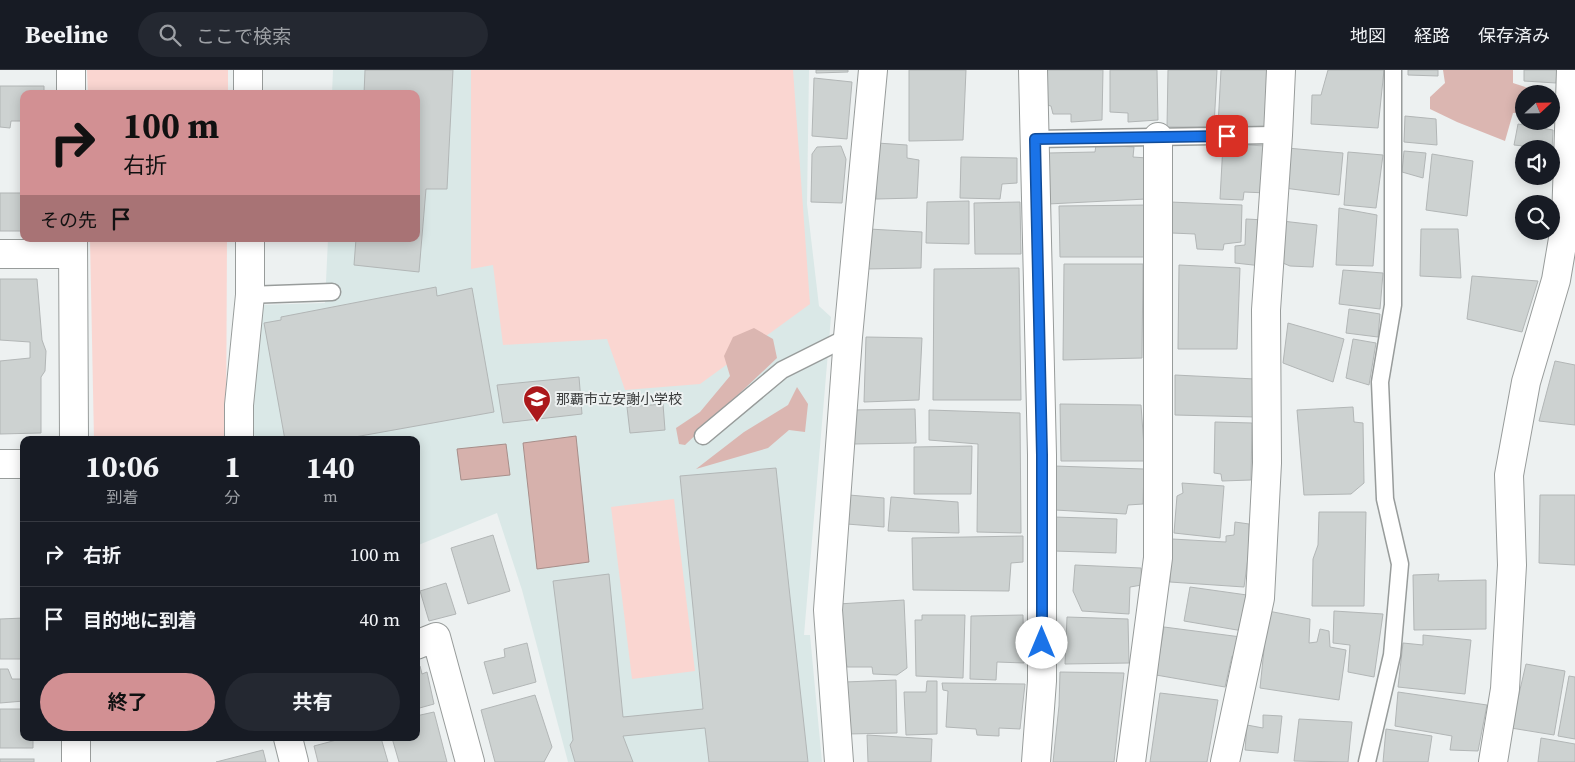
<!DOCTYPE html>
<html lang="ja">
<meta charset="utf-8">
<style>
body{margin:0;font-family:"Source Serif 4","Noto Sans JP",serif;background:#242831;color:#f1f3f6;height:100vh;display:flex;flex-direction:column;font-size:19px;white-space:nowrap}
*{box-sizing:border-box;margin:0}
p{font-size:16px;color:#9ea1a6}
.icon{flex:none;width:28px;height:28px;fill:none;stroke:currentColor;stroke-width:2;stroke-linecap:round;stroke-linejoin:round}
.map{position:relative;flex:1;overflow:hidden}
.drawer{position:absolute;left:20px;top:366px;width:400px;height:305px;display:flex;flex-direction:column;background:#171b24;border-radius:10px;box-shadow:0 2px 12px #0003}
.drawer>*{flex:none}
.guide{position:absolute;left:20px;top:20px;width:400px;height:152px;border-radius:10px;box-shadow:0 2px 12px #0003;background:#d29093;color:#111;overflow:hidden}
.needle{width:32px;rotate:68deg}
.fabs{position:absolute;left:1515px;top:15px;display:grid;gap:10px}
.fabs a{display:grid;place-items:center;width:45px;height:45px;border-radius:50%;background:#171b24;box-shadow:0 2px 12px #0003;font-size:25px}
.pin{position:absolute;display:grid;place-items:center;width:42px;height:42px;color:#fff;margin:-21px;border-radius:10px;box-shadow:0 2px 8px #0006}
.me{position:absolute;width:55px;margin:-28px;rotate:0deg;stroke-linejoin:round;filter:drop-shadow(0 0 4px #0008)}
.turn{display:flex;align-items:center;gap:18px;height:105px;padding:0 20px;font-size:22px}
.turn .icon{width:65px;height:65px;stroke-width:2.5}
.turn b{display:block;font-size:35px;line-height:42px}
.then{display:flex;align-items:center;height:48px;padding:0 20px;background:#0003;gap:10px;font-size:19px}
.eta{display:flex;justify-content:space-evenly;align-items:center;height:85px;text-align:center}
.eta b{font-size:30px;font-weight:700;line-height:35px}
.action{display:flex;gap:10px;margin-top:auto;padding:10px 20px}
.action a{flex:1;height:58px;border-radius:30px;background:#d29093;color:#111;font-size:20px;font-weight:700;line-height:58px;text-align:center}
.action a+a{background:#242831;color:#f1f3f6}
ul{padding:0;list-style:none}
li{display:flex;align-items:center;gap:15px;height:65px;padding:0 20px;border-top:1px solid #363941}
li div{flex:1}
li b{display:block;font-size:19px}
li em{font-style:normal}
header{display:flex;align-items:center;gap:30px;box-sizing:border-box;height:70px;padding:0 25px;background:#171b24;border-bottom:1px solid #363941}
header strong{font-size:24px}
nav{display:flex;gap:28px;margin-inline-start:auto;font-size:18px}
.search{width:350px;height:45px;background:#242831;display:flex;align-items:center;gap:12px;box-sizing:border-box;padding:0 18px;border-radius:28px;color:#9ea1a6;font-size:19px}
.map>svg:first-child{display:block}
.built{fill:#dae8e7}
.green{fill:#fad6d1}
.forest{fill:#dbb6b1}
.water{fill:#d6b1ac;stroke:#a78e8a}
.building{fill:#cdd2d1;stroke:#b2b6b6}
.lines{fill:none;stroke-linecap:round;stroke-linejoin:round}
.service-casing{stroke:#989c9b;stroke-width:19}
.minor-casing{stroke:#989c9b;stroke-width:30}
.service{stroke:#fff;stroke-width:16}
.minor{stroke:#fff;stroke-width:28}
.route-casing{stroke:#114b97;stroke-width:12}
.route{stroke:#1a73e8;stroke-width:9}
.labels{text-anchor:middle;stroke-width:4;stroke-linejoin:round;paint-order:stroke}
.poi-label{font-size:14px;fill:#393b3b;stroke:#edf1f1;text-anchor:start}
</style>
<header>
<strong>Beeline</strong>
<div class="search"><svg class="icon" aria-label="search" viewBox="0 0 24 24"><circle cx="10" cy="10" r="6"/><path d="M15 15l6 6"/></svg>ここで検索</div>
<nav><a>地図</a><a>経路</a><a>保存済み</a></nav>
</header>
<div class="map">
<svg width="1575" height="692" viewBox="0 0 1575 692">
<rect width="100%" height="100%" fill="#edf1f1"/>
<polygon class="built" points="333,0 809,0 807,134 819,236 831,247 804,565 810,565 822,692 568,692 522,520 497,443 416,476 416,370 255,370 251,337 260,235 325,233 328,169 416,169 416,24 332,24"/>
<g class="green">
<polygon points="87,0 228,0 228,24 88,24"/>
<polygon points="471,0 793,0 810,234 700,314 625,320 607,269 503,275 493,195 471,199"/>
<polygon points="90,169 227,169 226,370 94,370"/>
<polygon points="674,429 695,601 632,609 611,437"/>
</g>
<g class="forest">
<polygon points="1443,0 1513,0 1513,13 1531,19 1531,24 1524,24 1524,42 1513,43 1505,71 1457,52 1430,39 1430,27 1445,13"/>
<polygon points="754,258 773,269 777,288 685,375 679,374 676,358 700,342 730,306 724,286 733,267"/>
<polygon points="797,317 808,334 805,362 789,360 768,378 696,399 744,362 788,335"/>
</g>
<g class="water">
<polygon points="576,366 589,492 537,499 523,373"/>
<polygon points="506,374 510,405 461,410 457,379"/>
</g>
<g class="building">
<polygon points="365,0 453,0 447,119 426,119 419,202 354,195 356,169 416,169 416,24 364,24"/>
<polygon points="816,0 848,0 848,2 816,3"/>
<polygon points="909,0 966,0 963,70 909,71"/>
<polygon points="1047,0 1103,0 1102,50 1071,52 1071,44 1053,44 1051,36 1047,35"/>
<polygon points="1110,0 1157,0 1158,50 1128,52 1128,43 1110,42"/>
<polygon points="1168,0 1217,0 1214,57 1167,57"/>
<polygon points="1221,0 1272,0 1266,57 1218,56"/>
<polygon points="1328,0 1384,0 1378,58 1311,54 1312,25 1321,25"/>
<polygon points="1408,0 1438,0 1438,6 1408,5"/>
<polygon points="1524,0 1557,0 1556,13 1524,11"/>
<polygon points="814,8 852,12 847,69 812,66"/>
<polygon points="0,16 44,16 44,24 24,24 24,51 11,51 10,58 0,57"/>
<polygon points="1405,46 1436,49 1437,75 1404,72"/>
<polygon points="1518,54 1553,60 1552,80 1551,79 1514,75"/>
<polygon points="877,73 907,75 907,88 919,90 917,128 876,129"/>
<polygon points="1223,74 1268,76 1267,123 1244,122 1243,130 1220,129"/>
<polygon points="1096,75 1134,77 1133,87 1147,88 1146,129 1048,134 1048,83 1095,82"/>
<polygon points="841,76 846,89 842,133 811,132 812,84 817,77"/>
<polygon points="1287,78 1343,83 1339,125 1284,118"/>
<polygon points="1404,81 1426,83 1423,108 1402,102"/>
<polygon points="1348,82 1383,85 1376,138 1344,135"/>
<polygon points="1432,84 1473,91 1467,146 1426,140"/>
<polygon points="961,87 1017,88 1017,113 1002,114 1000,129 960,128"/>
<rect x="0" y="123" width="24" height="38"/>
<polygon points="969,131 969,174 926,173 927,132"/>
<polygon points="1020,132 1021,184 975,184 974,133"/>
<polygon points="1170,132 1242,135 1241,172 1224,174 1223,180 1197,179 1195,164 1172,163"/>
<polygon points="1149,135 1147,187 1060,187 1059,136"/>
<polygon points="1339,138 1377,145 1373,196 1336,195"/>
<polygon points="1246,149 1265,150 1262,196 1235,193 1235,176 1245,175"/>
<polygon points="1282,151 1317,155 1313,197 1290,196 1278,191"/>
<polygon points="869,159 922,162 921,198 865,199"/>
<polygon points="1421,159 1458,159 1461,208 1420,206"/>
<polygon points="1064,194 1143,194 1142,288 1063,290"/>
<polygon points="1179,195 1240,198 1237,279 1178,279"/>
<polygon points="1019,198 1021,330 933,330 934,199"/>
<polygon points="1343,200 1383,203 1380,239 1339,234"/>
<polygon points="1472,206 1538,211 1522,262 1467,249"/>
<polygon points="0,209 37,209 42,270 46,281 45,301 41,307 41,363 0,364 0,291 30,288 30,272 0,270"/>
<polygon points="436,217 437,226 472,218 494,342 338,370 285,370 264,253 281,250 281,247"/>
<polygon points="1349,239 1380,244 1378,267 1346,263"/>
<polygon points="1288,253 1344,269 1333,312 1283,293"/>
<polygon points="866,267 922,268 919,330 864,332"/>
<polygon points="1353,269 1376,273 1369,315 1346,308"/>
<polygon points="1555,291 1575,295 1575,355 1539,351"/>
<polygon points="1175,305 1255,309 1256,347 1175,345"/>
<polygon points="579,307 582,344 503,353 497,315"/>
<polygon points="663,334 665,360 630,363 627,337"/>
<polygon points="1060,334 1141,335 1145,391 1061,391"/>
<polygon points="1353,337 1354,352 1363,353 1364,413 1351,424 1304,425 1297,340"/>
<polygon points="915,339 916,373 853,374 852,340"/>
<polygon points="929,340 1020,343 1021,463 977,462 978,374 929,370"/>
<polygon points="1215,352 1252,353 1251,410 1222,411 1221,404 1214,403"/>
<polygon points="972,376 971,424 914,424 914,377"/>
<polygon points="1054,396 1144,399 1143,434 1128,435 1126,444 1055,440"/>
<polygon points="776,398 808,692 709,692 705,658 623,666 633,692 575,692 570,675 573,670 553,511 609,504 623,647 703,639 680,406"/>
<polygon points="1182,413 1224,416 1220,468 1174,463 1177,426 1183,423"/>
<polygon points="849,425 884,428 884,457 847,454"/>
<polygon points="1540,425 1575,425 1575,495 1539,493"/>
<polygon points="891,427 958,432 959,463 888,461"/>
<polygon points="1319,442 1366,442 1364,536 1312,536 1313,489 1318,475"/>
<polygon points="1054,447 1117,449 1116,483 1054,481"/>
<polygon points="1235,452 1249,454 1249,480 1244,517 1170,512 1172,469 1226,472 1226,466 1234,465"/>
<polygon points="493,465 510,521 468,534 451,478"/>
<polygon points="1023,466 1023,492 1011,493 1009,521 913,520 912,468"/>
<polygon points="1075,495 1141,498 1142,515 1130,517 1129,544 1082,541 1073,521"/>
<polygon points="1439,504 1438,511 1486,510 1486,559 1414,560 1413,505"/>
<polygon points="446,513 456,544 429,551 420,521"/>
<polygon points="1190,517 1247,525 1243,561 1184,551"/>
<polygon points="904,530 907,598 897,605 873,604 872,597 847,597 838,534"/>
<polygon points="1268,541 1310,549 1309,573 1317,572 1320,559 1329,561 1330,577 1346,580 1339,630 1260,618"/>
<polygon points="1334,541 1383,544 1374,607 1348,602 1350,575 1333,573"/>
<polygon points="922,545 965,545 963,608 916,606 915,550 922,550"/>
<polygon points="1023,545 1024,593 997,592 996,610 970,609 971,546"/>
<polygon points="1067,547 1128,549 1129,593 1065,594"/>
<polygon points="24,548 24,589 0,589 0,549"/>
<polygon points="1164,557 1241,567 1240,587 1232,586 1225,617 1156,605"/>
<polygon points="1423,565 1471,570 1465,624 1398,617 1403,573 1423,575"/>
<polygon points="527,573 536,612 493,624 484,592 505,587 504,579"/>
<polygon points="1526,594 1565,601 1554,665 1511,658"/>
<polygon points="420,596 422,604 427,602 434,634 416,639 416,598"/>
<polygon points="0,599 8,599 12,609 24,609 24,631 0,633"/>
<polygon points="1060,602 1124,603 1114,692 1053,692 1059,636"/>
<polygon points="1569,606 1575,607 1575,669 1558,666"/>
<polygon points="896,610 897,663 847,664 845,612"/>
<polygon points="927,611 937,611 937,664 906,665 904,622 926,622"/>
<polygon points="942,613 1025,614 1020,659 999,658 999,666 977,665 976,659 946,657 948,621 943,620"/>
<polygon points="1398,622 1487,635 1478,681 1450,680 1452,666 1395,656"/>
<polygon points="1160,623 1218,630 1207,692 1150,692"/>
<polygon points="535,625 552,677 544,692 495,692 481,640"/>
<polygon points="0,639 24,639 24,668 33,668 33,678 0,678"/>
<polygon points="434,642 447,692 399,692 392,668 416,668 416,646"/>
<polygon points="1263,645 1282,646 1278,683 1245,680 1247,655 1263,658"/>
<polygon points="1299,649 1352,652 1348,692 1294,691"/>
<polygon points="1386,659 1432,666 1428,692 1383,692"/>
<polygon points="867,665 932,669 931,692 868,692"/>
<polygon points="344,668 381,668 388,692 318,692 314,676"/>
<polygon points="1541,668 1575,674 1575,692 1538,692"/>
<polygon points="263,680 266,692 216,692"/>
<rect x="0" y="689" width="34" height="3"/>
</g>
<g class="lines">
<g class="service-casing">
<g id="service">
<polyline points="1035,69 1278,65"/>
<polyline points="250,225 332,222"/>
<polyline points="703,366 782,300 848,267"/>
<polyline points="1367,692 1392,585 1400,494 1385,429 1380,312 1393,235 1393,0"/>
</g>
</g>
<g class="minor-casing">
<g id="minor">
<polyline points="71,0 71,24"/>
<polyline points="248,0 248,24"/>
<polyline points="1033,0 1042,385 1042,611 1036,692"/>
<polyline points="73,169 74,370"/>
<polyline points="0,184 73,184"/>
<polyline points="239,370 239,335 250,225 250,169"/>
<polyline points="0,394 24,394"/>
<polyline points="416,575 436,567 470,692"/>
<polyline points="76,668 76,692"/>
<polyline points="288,668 294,692"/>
<polyline points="839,692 828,540 848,267 873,0"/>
<polyline points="1131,692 1158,488 1158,67"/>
<polyline points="1225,692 1260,528 1267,393 1266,240 1278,65 1281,0"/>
<polyline points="1493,692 1505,619 1512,495 1509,405 1526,312 1556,210 1566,151 1571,0"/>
</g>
</g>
<use href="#service" class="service"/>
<use href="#minor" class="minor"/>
</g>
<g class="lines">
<g class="route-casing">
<polyline id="route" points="1042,573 1042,385 1035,69 1227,66"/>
</g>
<use href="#route" class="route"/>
</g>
<defs>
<g id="school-pin" transform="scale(1.4375)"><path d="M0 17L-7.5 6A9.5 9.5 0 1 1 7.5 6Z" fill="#ab181b" stroke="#edf1f1"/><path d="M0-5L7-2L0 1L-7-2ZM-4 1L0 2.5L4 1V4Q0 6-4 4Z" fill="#fff"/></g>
</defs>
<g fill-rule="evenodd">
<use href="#school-pin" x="537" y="329"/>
</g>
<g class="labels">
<g class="poi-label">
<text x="556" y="334">那覇市立安謝小学校</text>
</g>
</g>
</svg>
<div class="fabs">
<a><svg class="needle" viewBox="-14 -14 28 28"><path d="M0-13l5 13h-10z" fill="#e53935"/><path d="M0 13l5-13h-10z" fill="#9ea1a6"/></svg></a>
<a><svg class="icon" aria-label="sound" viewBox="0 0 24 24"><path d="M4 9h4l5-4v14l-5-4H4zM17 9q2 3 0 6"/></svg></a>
<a><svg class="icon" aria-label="search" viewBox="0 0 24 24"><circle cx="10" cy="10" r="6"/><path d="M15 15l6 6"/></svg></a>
</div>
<div class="pin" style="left:1227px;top:66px;background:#d93025"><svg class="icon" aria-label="arrive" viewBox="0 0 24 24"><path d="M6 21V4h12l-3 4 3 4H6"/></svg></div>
<svg class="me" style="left:1042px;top:573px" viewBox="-20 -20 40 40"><circle r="19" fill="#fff"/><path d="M0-13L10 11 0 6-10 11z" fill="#1a73e8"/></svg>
<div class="guide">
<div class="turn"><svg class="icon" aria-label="right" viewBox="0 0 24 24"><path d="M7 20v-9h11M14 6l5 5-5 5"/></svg><div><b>100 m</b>右折</div></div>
<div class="then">その先<svg class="icon" aria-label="arrive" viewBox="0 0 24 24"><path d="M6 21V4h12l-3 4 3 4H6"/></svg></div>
</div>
<section class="drawer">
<div class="eta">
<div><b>10:06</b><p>到着</p></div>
<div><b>1</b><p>分</p></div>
<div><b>140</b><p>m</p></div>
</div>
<ul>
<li><svg class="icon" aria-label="right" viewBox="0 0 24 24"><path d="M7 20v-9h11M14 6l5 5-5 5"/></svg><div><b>右折</b></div><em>100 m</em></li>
<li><svg class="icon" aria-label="arrive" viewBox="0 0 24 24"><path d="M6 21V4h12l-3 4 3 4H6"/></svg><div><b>目的地に到着</b></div><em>40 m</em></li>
</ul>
<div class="action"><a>終了</a><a>共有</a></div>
</section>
</div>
